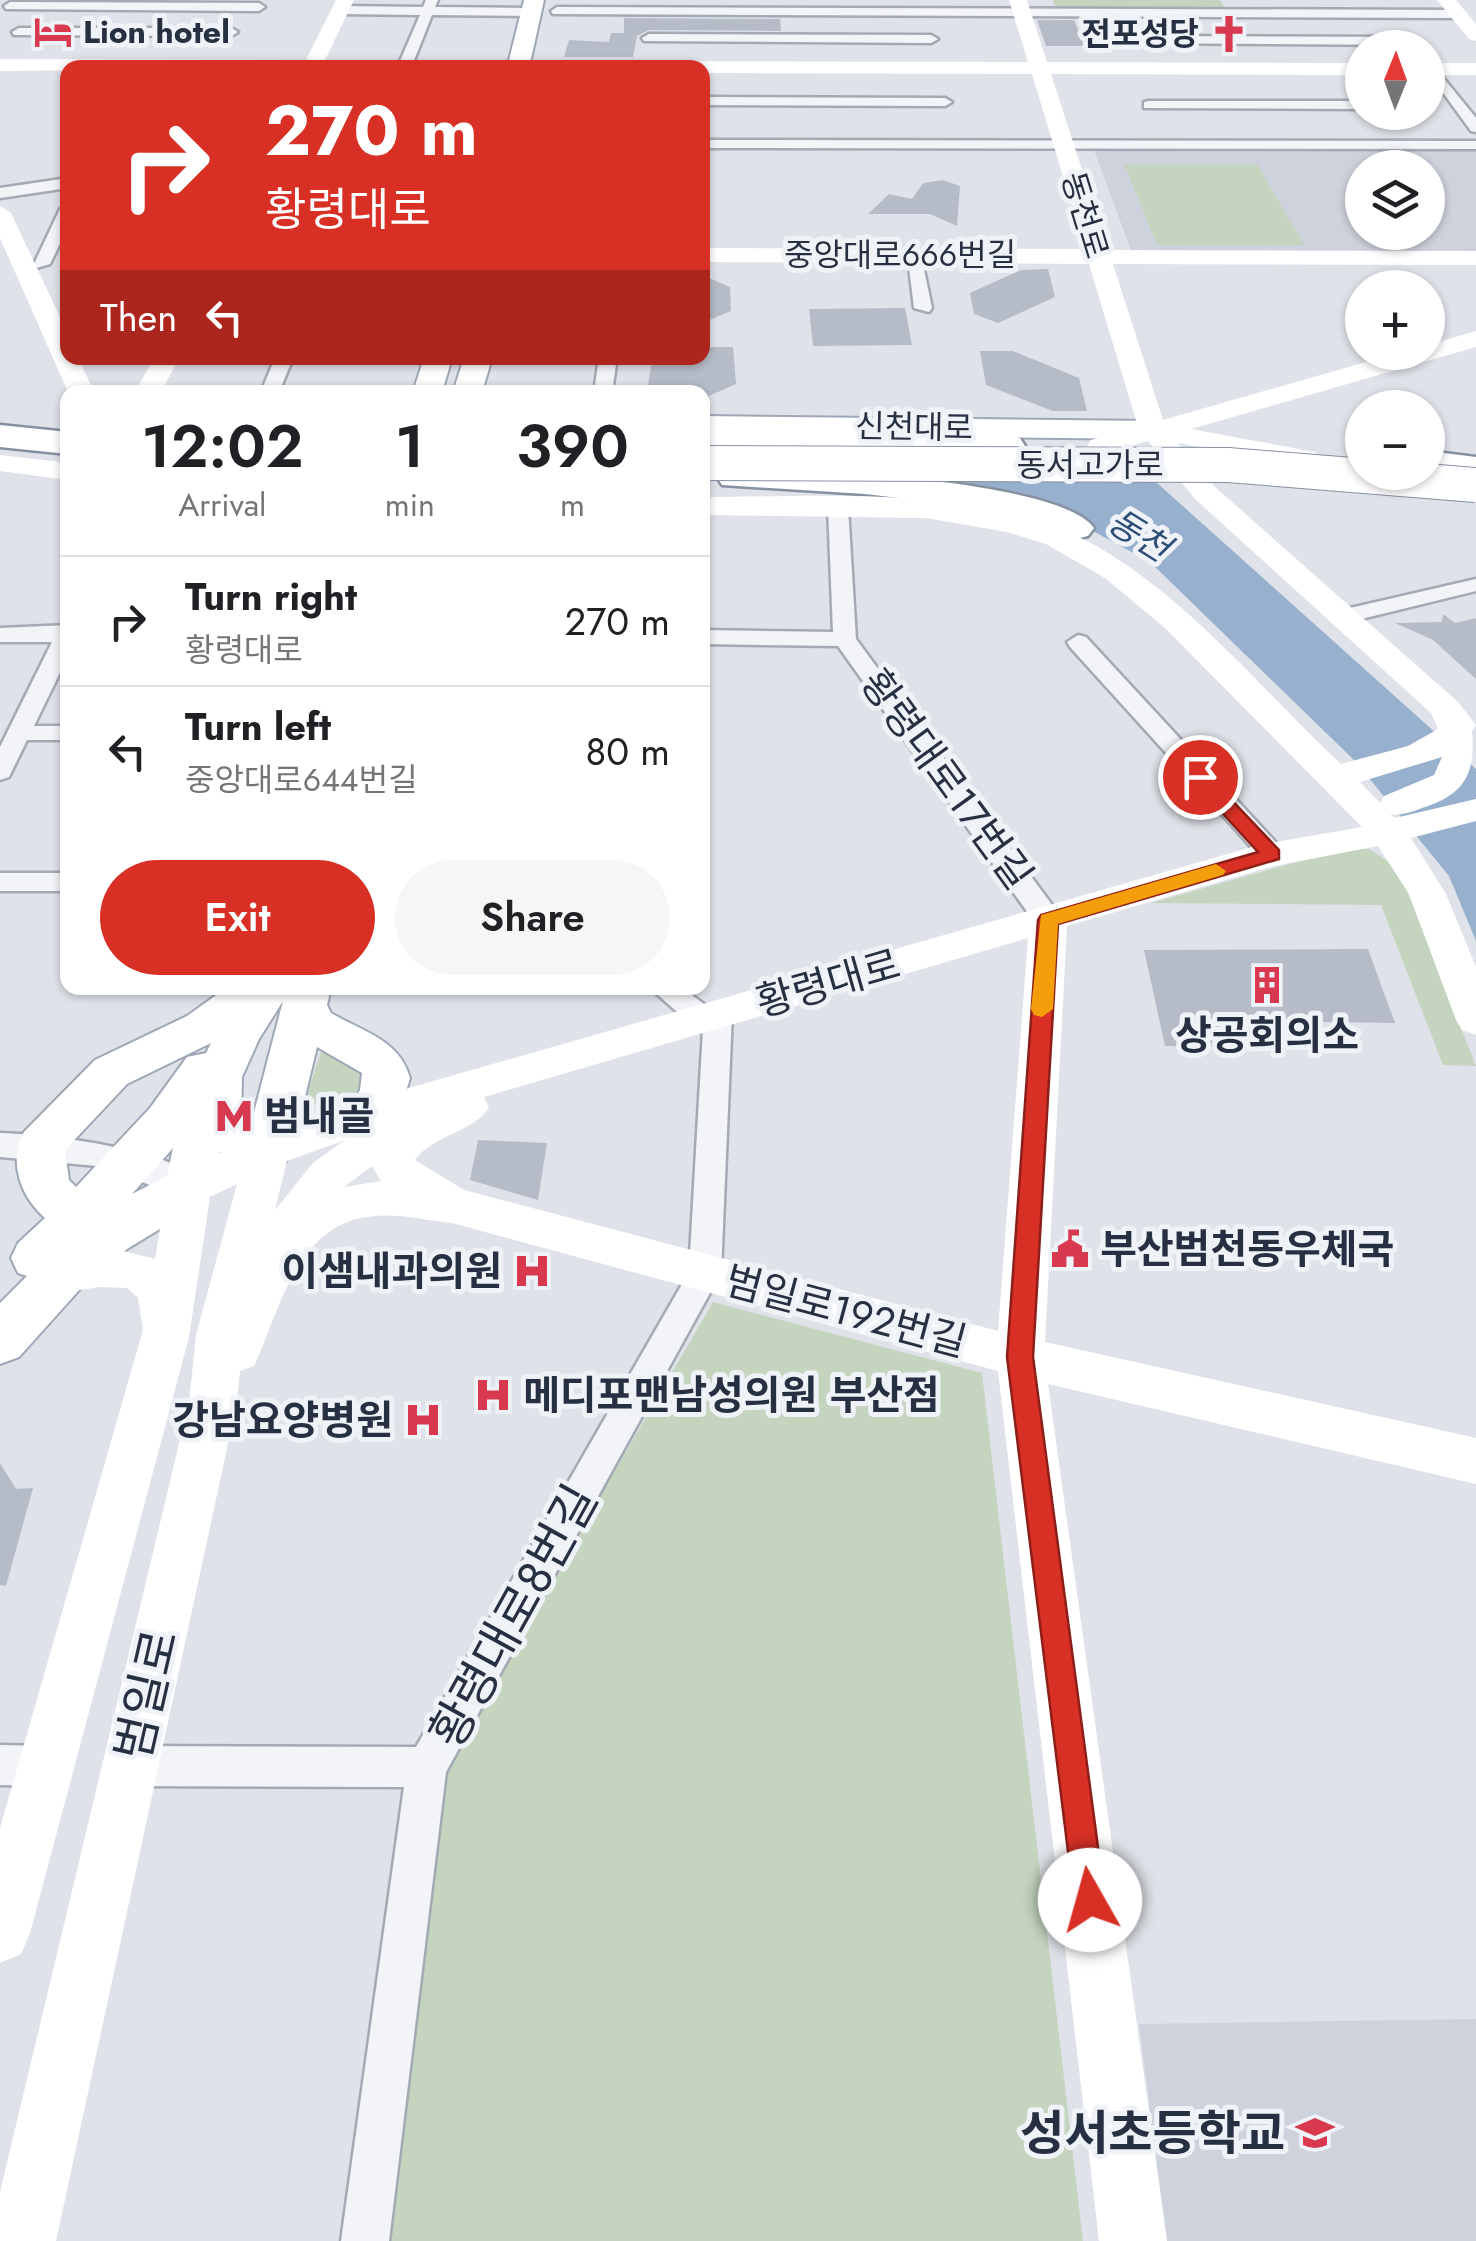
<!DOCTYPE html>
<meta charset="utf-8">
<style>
body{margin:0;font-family:Jost,"Noto Sans KR",sans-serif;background:#f6f6f6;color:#202124;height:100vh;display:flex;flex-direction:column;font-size:38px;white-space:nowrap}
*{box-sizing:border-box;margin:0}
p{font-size:32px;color:#757577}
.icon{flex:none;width:55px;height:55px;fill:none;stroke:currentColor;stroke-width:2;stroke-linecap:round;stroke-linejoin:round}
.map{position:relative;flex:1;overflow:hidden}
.details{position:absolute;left:60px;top:385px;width:650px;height:610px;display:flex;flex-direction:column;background:#fff;border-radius:20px;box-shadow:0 2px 8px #0004}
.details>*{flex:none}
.banner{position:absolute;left:60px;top:60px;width:650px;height:305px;border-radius:20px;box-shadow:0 2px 8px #0004;background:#d93025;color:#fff;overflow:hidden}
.needle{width:65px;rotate:1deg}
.buttons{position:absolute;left:1345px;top:30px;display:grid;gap:20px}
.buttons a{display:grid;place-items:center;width:100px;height:100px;border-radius:50%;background:#fff;box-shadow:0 2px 8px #0004;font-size:50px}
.pin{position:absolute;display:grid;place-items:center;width:85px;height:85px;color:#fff;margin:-42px;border:5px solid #fff;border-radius:50%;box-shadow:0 2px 10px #0007}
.me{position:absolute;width:110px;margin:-55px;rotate:353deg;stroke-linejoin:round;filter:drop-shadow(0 0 8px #0008)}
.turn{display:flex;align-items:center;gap:35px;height:210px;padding:0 40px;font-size:45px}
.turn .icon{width:130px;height:130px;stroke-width:2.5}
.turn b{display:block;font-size:70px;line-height:85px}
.then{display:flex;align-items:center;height:95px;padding:0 40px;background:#0003;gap:20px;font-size:38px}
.eta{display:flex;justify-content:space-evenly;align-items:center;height:170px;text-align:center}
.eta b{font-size:60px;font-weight:600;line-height:70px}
.action{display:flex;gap:20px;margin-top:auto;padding:20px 40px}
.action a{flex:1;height:115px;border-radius:60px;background:#d93025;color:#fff;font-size:40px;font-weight:600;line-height:115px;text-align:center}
.action a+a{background:#f6f6f6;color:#202124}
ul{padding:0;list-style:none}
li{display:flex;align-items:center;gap:30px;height:130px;padding:0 40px;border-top:2px solid #e0e0e0}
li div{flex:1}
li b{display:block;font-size:38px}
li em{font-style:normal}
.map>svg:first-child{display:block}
.built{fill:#cdd2dc;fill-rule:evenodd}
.green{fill:#c4d4bf}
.water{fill:#97b0cd}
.building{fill:#b6bcc7}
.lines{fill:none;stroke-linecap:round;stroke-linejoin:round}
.street-casing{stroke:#a4aab4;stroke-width:5}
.primary-casing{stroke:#9da7b6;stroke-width:4}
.highway-casing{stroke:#8590a1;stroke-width:5}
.street{fill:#f2f4f7;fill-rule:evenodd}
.secondary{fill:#fff;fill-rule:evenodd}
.primary{fill:#fff;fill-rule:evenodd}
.highway{fill:#fff;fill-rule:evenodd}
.highway-bridge-casing{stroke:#8590a1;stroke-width:36;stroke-linecap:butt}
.highway-bridge{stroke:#fff;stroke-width:34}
.route{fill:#d93025;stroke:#8d1f18;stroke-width:2.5}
.slow{fill:#f59e0b}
.labels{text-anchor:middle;stroke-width:10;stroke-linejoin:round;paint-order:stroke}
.far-poi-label{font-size:32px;font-weight:bold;fill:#263042;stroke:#eff2f7;text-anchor:start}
.far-street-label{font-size:32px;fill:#263042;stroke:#eff2f7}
.far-water-label{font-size:35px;font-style:italic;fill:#2d4e79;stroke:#eff2f7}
.street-label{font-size:40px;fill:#263042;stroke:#eff2f7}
.poi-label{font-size:40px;font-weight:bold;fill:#263042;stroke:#eff2f7;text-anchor:start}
.near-street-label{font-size:48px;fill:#263042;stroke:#eff2f7}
.near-poi-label{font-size:48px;font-weight:bold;fill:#263042;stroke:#eff2f7;text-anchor:end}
</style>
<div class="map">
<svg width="1476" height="2241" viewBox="0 0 1476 2241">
<rect width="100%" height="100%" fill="#dfe3e9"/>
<g class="built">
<path d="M1094,150H1476V254L1132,253ZM1362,168H1428V232H1362Z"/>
<polygon points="1476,2019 1476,2241 1167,2241 1139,2024"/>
</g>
<g class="green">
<polygon points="1053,0 1220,0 1224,7 1055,7"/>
<polygon points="1124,164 1257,164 1304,245 1157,245"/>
<polygon points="1346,848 1369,849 1398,868 1476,1066 1443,1065 1381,905 1151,903"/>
<polygon points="322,1049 362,1064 358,1093 315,1105 307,1094"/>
<polygon points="713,1302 982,1373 1083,2241 381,2241 444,1764"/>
</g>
<polygon class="water" points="703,437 951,437 1156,482 1476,769 1476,941 1449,876 1355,761 1150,562 1091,530"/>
<g class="building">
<polygon points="624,18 780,19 781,31 649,30 637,36 633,57 564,57 569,40 609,42 611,33 624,33"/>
<polygon points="1037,20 1074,20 1085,46 1046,46"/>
<polygon points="943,180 960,186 957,226 930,214 868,214 889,194 912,199 923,183"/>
<polygon points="1048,269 1055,297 998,323 974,314 970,293 1021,270"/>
<polygon points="702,275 730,287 731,311 702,323"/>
<polygon points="905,308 912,345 813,346 809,309"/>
<polygon points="702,347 733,347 736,384 702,399 702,392 647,392 651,366 669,358 702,358"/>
<polygon points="980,351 1013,351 1079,378 1087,411 1053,411 986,385"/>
<polygon points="1443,614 1455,623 1476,618 1476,679 1433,640 1395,623 1442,622"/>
<polygon points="1368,949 1395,1023 1253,1021 1260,1048 1165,1046 1144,950"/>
<polygon points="478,1140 547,1143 538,1200 470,1180"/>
<polygon points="0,1463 16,1489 33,1488 6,1586 0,1585"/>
</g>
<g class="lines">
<g class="street-casing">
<g id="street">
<polygon points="426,0 438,0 435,7 530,8 536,12 530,16 432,15 411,68 397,68 420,15 340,14 334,10 340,6 423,7"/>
<polygon points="10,2 259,3 265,7 259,11 6,9 4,6"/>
<polygon points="557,7 1458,10 1464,14 1458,18 553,14 551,11"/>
<polygon points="19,28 231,28 238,32 231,36 14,35 12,32"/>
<polygon points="649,34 931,35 938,39 931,43 644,41 642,38"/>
<polygon points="1131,36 1411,37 1418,41 1411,45 1126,43 1124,40"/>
<polygon points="1428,59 1476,118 1476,132 1471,131 1428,72"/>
<polygon points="702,97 945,98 952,102 945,106 702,105"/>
<polygon points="1149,101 1362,101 1362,109 1144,108 1144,102"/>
<polygon points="702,140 1476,141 1476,149 702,148"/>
<polygon points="68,178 68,188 0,198 0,188"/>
<polygon points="68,204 68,227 50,264 36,268 34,264 60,209"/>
<polygon points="907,251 921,255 932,308 929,312 914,308"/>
<polygon points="275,358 293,358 279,392 261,392"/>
<polygon points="599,358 617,358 612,392 594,392"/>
<polygon points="838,501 848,507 856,639 1058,913 1061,920 1058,927 1038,927 838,646 702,644 702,630 833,632 828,507"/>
<polygon points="1476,579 1476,591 1345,623 1334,616 1337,611"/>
<polygon points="68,625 68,656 34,726 68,726 68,740 27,740 9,777 0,780 0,747 52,642 0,642 0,628"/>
<polygon points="1078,635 1086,637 1281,848 1285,854 1281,860 1263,860 1070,647 1067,642"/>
<rect x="0" y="873" width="68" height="18"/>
<polygon points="650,988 682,988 708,1007 718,1004 728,1007 732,1014 721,1273 446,1772 389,2241 341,2241 404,1787 130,1786 116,1780 110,1766 116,1752 130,1746 416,1747 689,1272 703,1029 693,1026"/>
<path d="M0,1133C42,1134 184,1149 205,1187L200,1196L189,1199L97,1166L0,1157Z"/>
<polygon points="0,1745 47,1746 61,1752 67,1766 61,1780 47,1786 0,1785"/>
</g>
</g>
<g class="primary-casing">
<g id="primary">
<polygon points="524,0 544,0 529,68 507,68"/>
<polygon points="424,358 452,358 442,392 413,392"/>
<polygon points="464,358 492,358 482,392 453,392"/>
<polygon points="702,416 1153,421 1164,424 1168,430 1164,436 1153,439 702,434"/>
<path d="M226,988H331L327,1005L331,1013C363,1032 399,1039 410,1078C401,1110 388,1140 351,1128L344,1115L360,1090L362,1073L317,1047L292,1150L285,1163C261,1171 241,1166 220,1152L214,1187L206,1201L127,1249L81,1288L19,1357L0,1364V1303L27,1276L18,1273L11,1258L18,1243L45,1218C20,1196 8,1161 24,1132L95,1060L187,1016ZM283,1001L251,1124L241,1118L242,1077L259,1039ZM211,1043L206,1053L187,1057L150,1108L76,1187L69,1180L65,1150L127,1084ZM173,1148L167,1176L132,1194Z"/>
</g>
</g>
<g class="highway-casing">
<g id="highway">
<polygon points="0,425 68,432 68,454 0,447"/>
<polygon points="702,433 1007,435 1020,438 1025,446 1020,454 1007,457 702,455"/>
<polygon points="1428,451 1476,457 1476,479 1427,472"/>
<path d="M735,466C797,468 1061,480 1094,528L1088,536L1075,539L950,504L865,494L722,485L717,477L722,469Z"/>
</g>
</g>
<use href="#street" class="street"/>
<g class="secondary">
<polygon points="336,0 354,0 325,60 518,60 528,66 0,71 0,59 306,60"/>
<path d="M1009,0H1027L1047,62L1362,63V75L1051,74L1108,250L1476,251V265L1113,264L1163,420L1401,352H1428V345L1476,331V347L1191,429L1315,452L1319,458L1315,464L1305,466L1178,443L1215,487L1458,702L1476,725L1472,731C1476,776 1463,795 1422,808C1411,812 1401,816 1390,814L1395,818L1476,799V821L1411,838L1446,894L1476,967V1035L1462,1030L1456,1020L1409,894L1378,846L1274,866L1067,926L1045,1342L1476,1438V1484L1048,1384L1167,2241H1099L998,1371L452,1223C424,1220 394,1212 366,1217C295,1228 279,1313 254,1366L240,1371L237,1402L56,2241H0V2192L189,1402L196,1335L237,1184L210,1197L189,1337L30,1933L21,1954L0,1963V1828L143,1330L138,1298L127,1288L100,1287L59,1293L43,1287L36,1274L43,1261L115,1249L155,1259L167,1187L173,1175L253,1138L353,1104L1259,845L1362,827L1165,628L1105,578L1046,544L1007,532L926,518L702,515V497C826,497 987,483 1098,547C1191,601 1263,691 1341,764L1408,746L1438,729L1431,713L1195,499L1148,441L1101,454L1091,452L1087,446L1091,440L1138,427L1089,264L702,262V248L1085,249L1032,74L702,73V68L536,67L546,61L1028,62ZM1442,757L1434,775L1384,796L1380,803L1360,782ZM1028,938L998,1331L464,1190L415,1160C433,1135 476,1131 489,1107L484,1097ZM345,1140L313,1163L275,1210L287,1161ZM372,1166L381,1181L344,1187Z"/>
<polygon points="1437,0 1456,0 1476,24 1476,41 1469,39"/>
<rect x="1428" y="63" width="48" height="12"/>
<polygon points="0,206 11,213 68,334 68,358 78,358 94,392 68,392 0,238"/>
<polygon points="154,358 179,358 161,392 135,392"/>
<polygon points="0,455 68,463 68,480 0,471"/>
</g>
<use href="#primary" class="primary"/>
<use href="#highway" class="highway"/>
<g class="highway-bridge-casing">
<polyline id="highway-bridge" points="702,463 1228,465 1476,485"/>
</g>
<use href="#highway-bridge" class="highway-bridge"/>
</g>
<polygon class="route" points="1200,771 1206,773 1279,850 1279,859 1058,924 1033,1357 1105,1900 1101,1912 1090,1916 1078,1912 1074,1900 1007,1357 1038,920 1041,915 1258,852 1193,781 1193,773"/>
<polygon class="slow" points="1216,864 1226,871 1223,875 1058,924 1053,1009 1042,1017 1034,1015 1031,1009 1041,915"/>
<defs>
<g id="hotel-bare" transform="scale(3)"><path d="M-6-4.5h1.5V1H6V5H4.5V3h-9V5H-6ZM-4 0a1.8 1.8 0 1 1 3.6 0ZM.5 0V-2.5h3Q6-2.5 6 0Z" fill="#d9394e" stroke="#eff2f7" stroke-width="2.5" paint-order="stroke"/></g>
<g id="church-bare" transform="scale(3)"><path d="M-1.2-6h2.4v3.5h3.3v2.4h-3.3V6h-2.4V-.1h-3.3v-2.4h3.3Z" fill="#d9394e" stroke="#eff2f7" stroke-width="2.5" paint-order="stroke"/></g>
<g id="building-bare" transform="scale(3)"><path d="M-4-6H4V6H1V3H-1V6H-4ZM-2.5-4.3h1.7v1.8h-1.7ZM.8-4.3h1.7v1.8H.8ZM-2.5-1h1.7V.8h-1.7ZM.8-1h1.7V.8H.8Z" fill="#d9394e" stroke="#eff2f7" stroke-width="2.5" paint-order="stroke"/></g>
<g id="metro-bare" transform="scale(3)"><path d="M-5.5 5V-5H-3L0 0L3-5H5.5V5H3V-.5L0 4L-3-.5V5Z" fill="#d9394e" stroke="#eff2f7" stroke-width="2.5" paint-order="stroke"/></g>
<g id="civic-bare" transform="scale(3)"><path d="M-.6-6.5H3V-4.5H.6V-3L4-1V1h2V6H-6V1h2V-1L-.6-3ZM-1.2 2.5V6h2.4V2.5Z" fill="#d9394e" stroke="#eff2f7" stroke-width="2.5" paint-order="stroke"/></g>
<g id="hospital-bare" transform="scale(3)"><path d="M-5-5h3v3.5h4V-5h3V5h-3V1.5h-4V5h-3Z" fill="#d9394e" stroke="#eff2f7" stroke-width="2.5" paint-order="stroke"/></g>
<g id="school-bare" transform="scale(3)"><path d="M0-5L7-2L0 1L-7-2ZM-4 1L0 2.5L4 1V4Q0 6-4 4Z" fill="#d9394e" stroke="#eff2f7" stroke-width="2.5" paint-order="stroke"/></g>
</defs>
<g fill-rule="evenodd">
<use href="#hotel-bare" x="53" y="32"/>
<use href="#church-bare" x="1229" y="34"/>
<use href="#building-bare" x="1267" y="985"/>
<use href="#metro-bare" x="234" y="1116"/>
<use href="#civic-bare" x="1070" y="1249"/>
<use href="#hospital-bare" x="532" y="1271"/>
<use href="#hospital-bare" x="493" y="1395"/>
<use href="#hospital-bare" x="423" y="1420"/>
<use href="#school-bare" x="1315" y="2133"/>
</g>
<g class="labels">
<g class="far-poi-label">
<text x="83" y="43">Lion hotel</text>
<text x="1199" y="45" text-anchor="end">전포성당</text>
</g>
<g class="far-street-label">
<text transform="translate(1085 215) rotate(73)" y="11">동천로</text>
<text x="900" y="266">중앙대로666번길</text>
<text transform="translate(914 427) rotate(1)" y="11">신천대로</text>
<text x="1090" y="476">동서고가로</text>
</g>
<g class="far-water-label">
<text transform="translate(1139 535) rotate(32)" y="12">동천</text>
</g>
<g class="street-label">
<text transform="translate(947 779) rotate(54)" y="14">황령대로17번길</text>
<text transform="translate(828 983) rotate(-16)" y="14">황령대로</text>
<text transform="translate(846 1311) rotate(15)" y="14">범일로192번길</text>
</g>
<g class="poi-label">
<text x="1267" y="1049" text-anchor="middle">상공회의소</text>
<text x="264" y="1130">범내골</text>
<text x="1100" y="1263">부산범천동우체국</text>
<text x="502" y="1285" text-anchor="end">이샘내과의원</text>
<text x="523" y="1409">메디포맨남성의원 부산점</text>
<text x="393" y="1434" text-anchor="end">강남요양병원</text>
</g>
<g class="near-street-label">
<text transform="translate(513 1616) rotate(-61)" y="17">황령대로8번길</text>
<text transform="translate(146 1695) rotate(-77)" y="17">범일로</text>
</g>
<g class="near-poi-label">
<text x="1285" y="2150">성서초등학교</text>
</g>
</g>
</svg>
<div class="buttons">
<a><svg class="needle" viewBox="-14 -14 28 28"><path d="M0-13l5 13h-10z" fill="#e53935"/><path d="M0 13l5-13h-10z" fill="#757577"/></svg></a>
<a><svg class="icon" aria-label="layers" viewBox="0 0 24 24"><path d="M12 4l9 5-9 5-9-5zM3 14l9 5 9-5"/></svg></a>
<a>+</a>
<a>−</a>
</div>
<div class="pin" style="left:1200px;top:777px;background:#d93025"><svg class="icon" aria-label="arrive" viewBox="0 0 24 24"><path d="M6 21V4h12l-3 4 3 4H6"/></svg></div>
<svg class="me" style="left:1090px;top:1900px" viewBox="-20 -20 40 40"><circle r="19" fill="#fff"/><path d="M0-13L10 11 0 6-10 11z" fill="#d93025"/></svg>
<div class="banner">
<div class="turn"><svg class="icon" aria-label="right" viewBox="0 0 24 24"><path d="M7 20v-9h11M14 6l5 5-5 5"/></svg><div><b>270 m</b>황령대로</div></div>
<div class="then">Then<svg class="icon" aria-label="left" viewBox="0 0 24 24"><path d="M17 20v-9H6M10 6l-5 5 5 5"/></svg></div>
</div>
<section class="details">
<div class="eta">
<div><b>12:02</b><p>Arrival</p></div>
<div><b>1</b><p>min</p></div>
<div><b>390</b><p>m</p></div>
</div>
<ul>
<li><svg class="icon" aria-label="right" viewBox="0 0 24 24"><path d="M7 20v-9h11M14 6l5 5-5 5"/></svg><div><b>Turn right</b><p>황령대로</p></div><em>270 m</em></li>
<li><svg class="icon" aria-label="left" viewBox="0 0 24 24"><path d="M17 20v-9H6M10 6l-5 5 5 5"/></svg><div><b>Turn left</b><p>중앙대로644번길</p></div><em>80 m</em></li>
</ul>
<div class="action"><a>Exit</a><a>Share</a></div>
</section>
</div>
